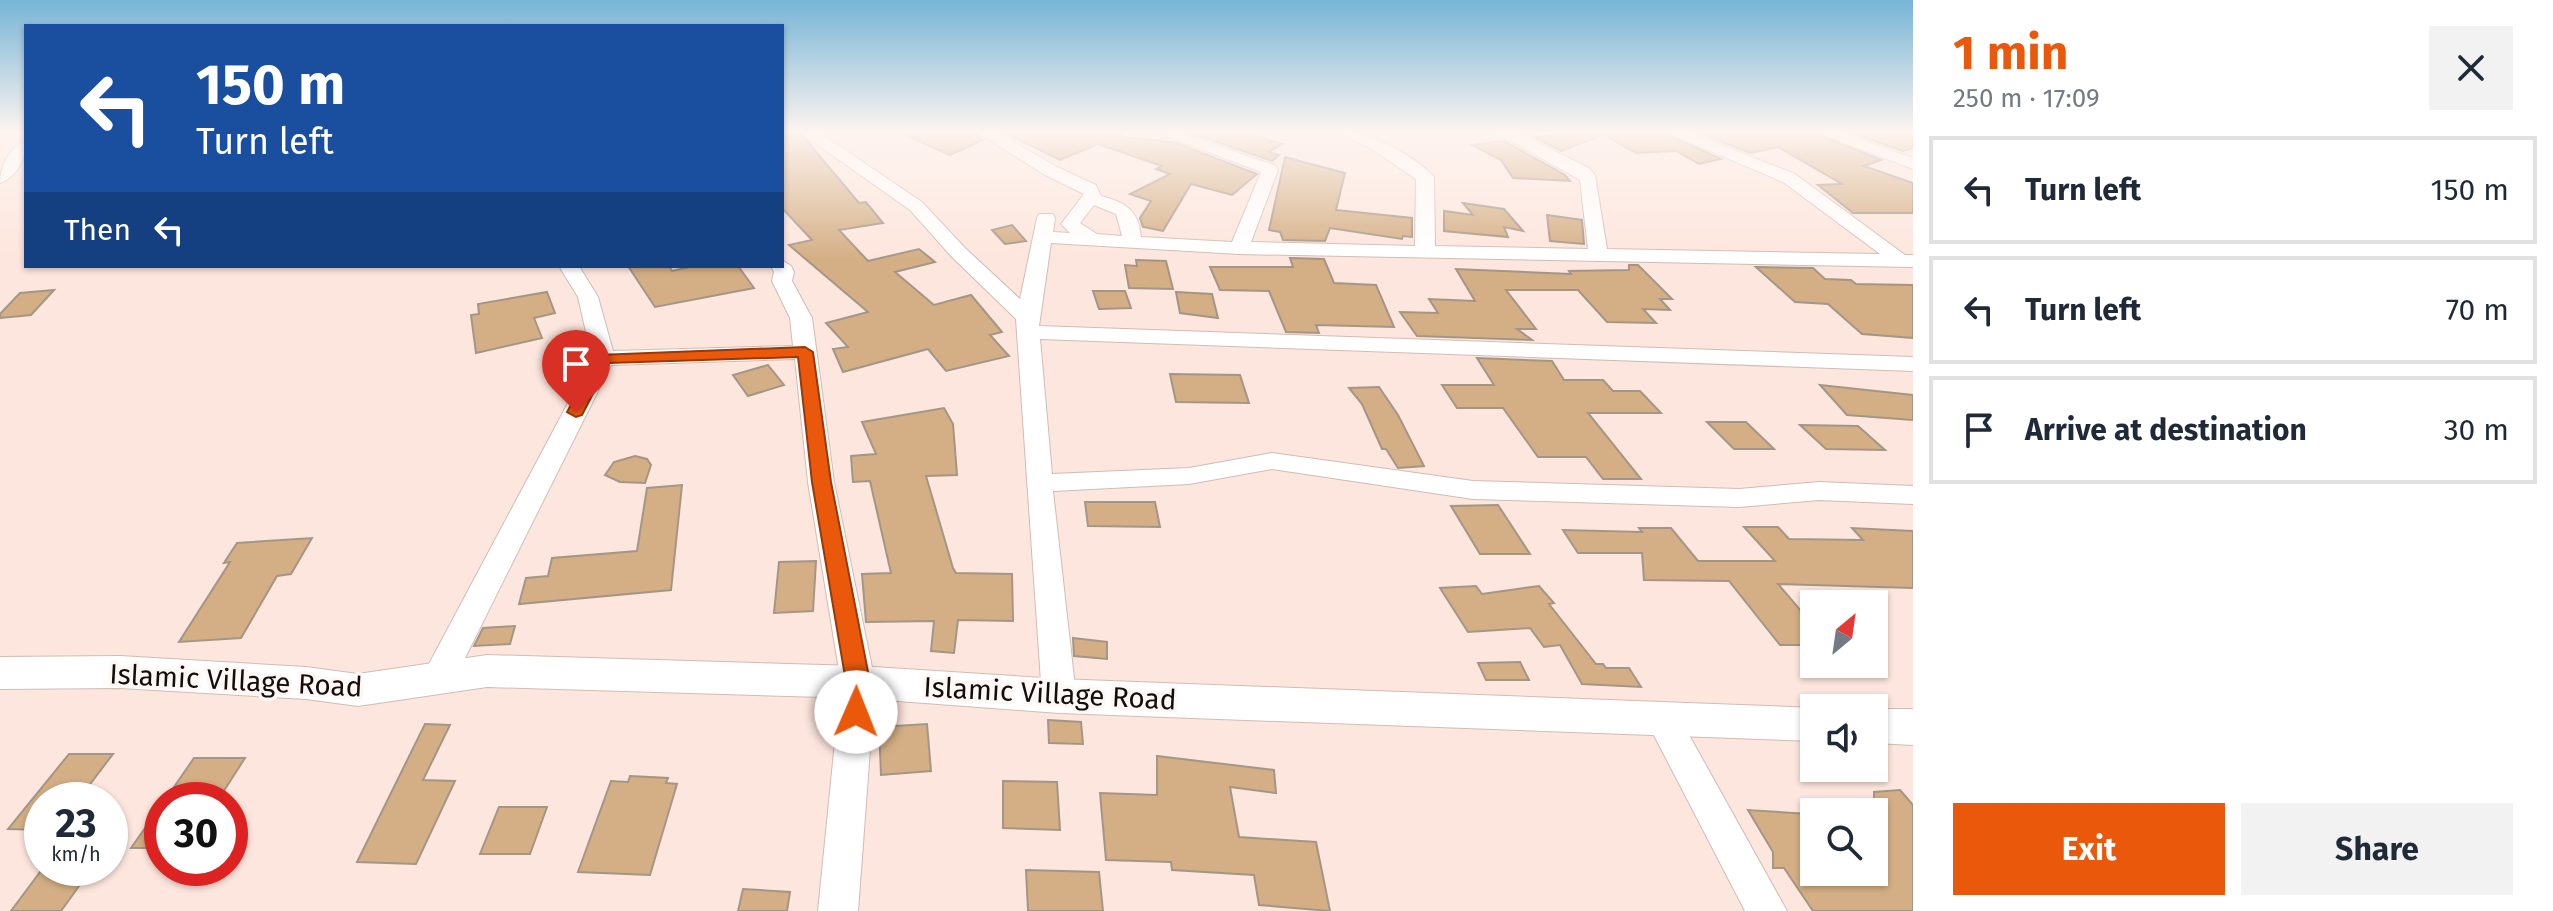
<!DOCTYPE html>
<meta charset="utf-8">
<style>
body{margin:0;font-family:"Fira Sans",sans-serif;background:#f2f2f3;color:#1f2937;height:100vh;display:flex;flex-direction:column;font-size:30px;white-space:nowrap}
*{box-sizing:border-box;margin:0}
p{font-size:26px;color:#747a83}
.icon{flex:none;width:44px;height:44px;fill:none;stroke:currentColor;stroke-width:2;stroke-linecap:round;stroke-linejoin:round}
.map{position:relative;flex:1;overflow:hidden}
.details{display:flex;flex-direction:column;background:#fff;width:640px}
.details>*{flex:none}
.hud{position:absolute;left:24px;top:24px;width:760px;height:244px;border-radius:0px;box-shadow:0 2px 6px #0004;background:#1a4fa0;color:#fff;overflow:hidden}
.needle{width:52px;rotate:29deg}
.controls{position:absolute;left:1800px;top:590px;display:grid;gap:16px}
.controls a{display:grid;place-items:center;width:88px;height:88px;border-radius:0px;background:#fff;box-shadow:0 2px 6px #0004;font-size:40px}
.speed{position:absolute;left:24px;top:782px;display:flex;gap:16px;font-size:40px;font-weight:700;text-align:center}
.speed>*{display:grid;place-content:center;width:104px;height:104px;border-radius:50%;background:#fff;box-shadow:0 2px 6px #0004;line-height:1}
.speed small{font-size:20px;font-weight:400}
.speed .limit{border:12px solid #d22;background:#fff;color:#111}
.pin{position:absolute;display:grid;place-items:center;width:68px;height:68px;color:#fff;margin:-82px -34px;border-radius:50% 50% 50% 0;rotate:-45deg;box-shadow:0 0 8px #0007}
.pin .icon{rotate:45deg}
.me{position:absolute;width:88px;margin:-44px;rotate:1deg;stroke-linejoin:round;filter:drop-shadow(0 0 6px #0008)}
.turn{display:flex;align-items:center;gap:28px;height:168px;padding:0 40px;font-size:36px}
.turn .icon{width:104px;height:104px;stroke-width:2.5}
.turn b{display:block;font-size:56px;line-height:68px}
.then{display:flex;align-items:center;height:76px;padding:0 40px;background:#0003;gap:16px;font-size:30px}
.round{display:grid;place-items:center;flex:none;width:84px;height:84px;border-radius:0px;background:#f2f2f3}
.head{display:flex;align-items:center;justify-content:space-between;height:136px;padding:0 40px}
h1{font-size:48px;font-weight:700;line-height:60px;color:#ea580c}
.primary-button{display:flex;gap:16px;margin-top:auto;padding:16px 40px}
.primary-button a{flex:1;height:92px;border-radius:0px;background:#ea580c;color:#fff;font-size:32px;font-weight:700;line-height:92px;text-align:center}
.primary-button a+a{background:#f2f2f3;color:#1f2937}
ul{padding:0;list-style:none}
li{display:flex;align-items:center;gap:24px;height:108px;margin:0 16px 12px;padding:0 24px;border:4px solid #e0e1e3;border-radius:0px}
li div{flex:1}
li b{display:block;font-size:30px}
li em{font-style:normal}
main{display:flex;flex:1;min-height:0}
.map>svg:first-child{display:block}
.building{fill:#d4af85;stroke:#a49686;stroke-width:2}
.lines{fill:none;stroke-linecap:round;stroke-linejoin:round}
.minor-casing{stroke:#d1bcb3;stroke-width:2}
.tertiary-casing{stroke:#d1bcb3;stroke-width:2}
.minor{fill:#fff;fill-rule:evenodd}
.tertiary{fill:#fff;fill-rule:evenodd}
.route{fill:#ea580c;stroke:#983908;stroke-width:2}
.labels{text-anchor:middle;stroke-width:7;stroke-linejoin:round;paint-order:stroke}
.near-street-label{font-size:28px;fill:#140d0a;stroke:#fdf8f6}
</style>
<main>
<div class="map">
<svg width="1913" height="911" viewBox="0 0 1913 911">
<rect width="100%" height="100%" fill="#fde6dd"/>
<g class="building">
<polygon points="782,131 795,131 807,141 859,203 866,202 883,223 839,230 868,261 919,249 935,262 895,272 934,305 971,295 1002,332 990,335 1009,356 946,371 928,349 843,372 833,349 848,347 826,323 868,312 789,245 812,240 782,208"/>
<polygon points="896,131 972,131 983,140 950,155"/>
<polygon points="1001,131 1129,131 1119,136 1176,143 1257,174 1232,195 1191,184 1163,231 1143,227 1140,218 1151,201 1130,194 1170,174 1156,169 1162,166 1098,144 1060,160"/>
<polygon points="1193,131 1239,131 1283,144 1268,152 1279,155 1272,161 1191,133"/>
<polygon points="1588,131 1660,131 1721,159 1699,164 1676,151 1636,153 1599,132 1600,136 1561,151 1534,137"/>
<polygon points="1694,131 1810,131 1881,160 1864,166 1913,183 1913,213 1853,213 1818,185 1842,184 1778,147 1750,153"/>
<polygon points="1846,131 1913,131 1913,148 1903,151"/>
<polygon points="1504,141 1565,175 1570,181 1513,178 1501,160 1472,145"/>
<polygon points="1285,157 1345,173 1336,210 1412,218 1412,237 1403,236 1402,239 1330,228 1325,241 1283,240 1280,232 1269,230"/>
<polygon points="1463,203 1504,209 1523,231 1504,227 1508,237 1444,231 1444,211 1473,215"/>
<polygon points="1547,215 1582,220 1584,244 1550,241"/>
<polygon points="1012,225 1026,241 1005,244 992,230"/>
<polygon points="1290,258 1324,259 1334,283 1376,285 1394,327 1316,325 1319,333 1286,332 1269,291 1220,290 1210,267 1293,267"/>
<polygon points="1136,260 1166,261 1173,289 1129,288 1125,265 1137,266"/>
<polygon points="1629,265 1638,265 1672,299 1660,299 1670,310 1643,309 1656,323 1607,322 1578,290 1506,290 1536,329 1517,329 1532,340 1417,336 1400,312 1438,313 1429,299 1475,301 1456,269 1571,274 1569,271 1629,270"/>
<polygon points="628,266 669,266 672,271 694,266 738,266 754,288 655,307"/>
<polygon points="1756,267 1813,268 1825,279 1851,280 1856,284 1913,285 1913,338 1862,334 1828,304 1795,302"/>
<polygon points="54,290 31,315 0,318 0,314 20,293"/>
<polygon points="1093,291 1125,291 1131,308 1099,309"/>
<polygon points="547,292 555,313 534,318 542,338 476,353 471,315 479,314 478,304"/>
<polygon points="1176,292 1212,294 1218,318 1180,313"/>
<polygon points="1477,358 1552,361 1564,380 1603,380 1613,391 1640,391 1661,413 1588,413 1641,479 1603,479 1586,457 1538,457 1503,408 1457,408 1442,385 1494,385"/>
<polygon points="768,365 784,385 748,396 733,375"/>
<polygon points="1170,374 1240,375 1249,403 1176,402"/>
<polygon points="1820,385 1913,395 1913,420 1847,415"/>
<polygon points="1379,387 1398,415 1424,466 1398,468 1386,449 1382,449 1362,404 1349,388"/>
<polygon points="944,408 953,424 957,475 926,476 953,568 956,573 1012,574 1013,621 958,620 954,653 931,651 934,621 866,622 862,574 891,573 870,481 853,482 851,456 876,454 862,422"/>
<polygon points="1707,422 1746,422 1774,449 1734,449"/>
<polygon points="1800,425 1858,426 1885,450 1826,449"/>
<polygon points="635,456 647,459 651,465 645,483 620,482 605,475 614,462"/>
<polygon points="682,485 671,590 519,604 526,578 548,576 552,558 637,551 647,488"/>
<polygon points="1085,502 1155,502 1160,527 1088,526"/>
<polygon points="1498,505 1530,554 1480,554 1451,506"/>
<polygon points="1744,527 1778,527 1789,539 1863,540 1852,528 1913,531 1913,588 1778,584 1814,626 1814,645 1780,645 1729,581 1644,580 1642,553 1578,553 1563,530 1642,532 1639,528 1671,528 1698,561 1775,561"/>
<polygon points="312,538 291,574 277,576 241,638 179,642 230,562 224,563 237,543"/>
<polygon points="816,561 813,611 774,613 779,562"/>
<polygon points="1476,586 1482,594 1539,586 1554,603 1549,604 1596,664 1603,664 1606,668 1629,668 1641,687 1582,684 1560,645 1544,647 1530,628 1468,632 1440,588"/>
<polygon points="515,626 510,644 474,646 483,628"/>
<polygon points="1073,638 1107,642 1107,659 1074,656"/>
<polygon points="1520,662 1529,680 1486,680 1478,663"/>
<polygon points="1048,720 1081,722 1083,744 1049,743"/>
<polygon points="425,724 450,725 423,780 455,781 416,864 357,862"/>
<polygon points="927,724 931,771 881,775 879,727"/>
<polygon points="69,754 113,754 78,800 42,800 42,830 8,829"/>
<polygon points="1157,756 1274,770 1276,793 1230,787 1239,837 1316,842 1330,911 1259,905 1254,875 1172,870 1171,862 1106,860 1100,793 1157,795"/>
<polygon points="194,758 245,758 218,800 165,800"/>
<polygon points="630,776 668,778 666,783 677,784 650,875 578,872 611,781 628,782"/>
<polygon points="1003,781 1057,782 1060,830 1003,828"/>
<polygon points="1900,790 1913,805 1913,911 1813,911 1784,868 1773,868 1773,852 1748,810 1809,814 1814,821 1814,872 1874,872 1874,792"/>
<polygon points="162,804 162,848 131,848"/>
<polygon points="499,807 547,807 530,854 480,854"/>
<polygon points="43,868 92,868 61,911 11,911"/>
<polygon points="1026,870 1099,872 1103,911 1028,911"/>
<polygon points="743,889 790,892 787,911 738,911"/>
</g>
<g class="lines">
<g class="minor-casing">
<g id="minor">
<path d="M798,131H817L922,202L965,248L1020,299L1037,218L1039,214H1053L1055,218L1053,232L1070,233L1061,224L1084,194L1045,175L975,131H995L1057,167L1096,185L1101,196C1125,202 1139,210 1141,237L1232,242L1261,172L1153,131H1176L1276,166L1278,170L1251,242L1415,246L1416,179L1370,148L1335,131C1367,131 1412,153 1434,177L1435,246L1588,249L1580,180L1493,131H1514L1589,168L1595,175L1607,249L1880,254L1783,182L1663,131H1685L1795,174L1905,255H1913V267L1239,254L1051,243L1039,326L1913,357V371L1040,339L1052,474L1189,468L1272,453L1473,481L1739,489L1819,482L1913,486V504L1819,500L1739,507L1473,499L1272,469L1189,484L1053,491L1076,696L1071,706L1059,709L1047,706L1042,696L1016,319L951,256L910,210ZM1094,205L1116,214L1122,236L1097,234L1080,223Z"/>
<polygon points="1813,131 1836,131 1913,158 1913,169"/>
<path d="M26,141C26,158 17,177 0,183C0,166 9,148 26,141Z"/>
<polygon points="782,260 791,266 794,272 792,281 812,318 834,482 875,682 858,911 818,911 841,682 808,482 795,359 611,365 451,686 439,690 427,686 422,677 592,358 578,297 559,266 579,266 598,297 613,351 793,346 790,318 772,281 774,272 771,266 782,266"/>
<polygon points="1662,704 1674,708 1787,911 1745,911 1645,718 1650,708"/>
</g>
</g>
<g class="tertiary-casing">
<g id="tertiary">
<polygon points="487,655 858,666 1059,679 1818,708 1814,708 1814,741 1059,713 858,698 487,687 358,706 306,699 120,688 0,689 0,657 120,656 306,667 358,674"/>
<polygon points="1874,709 1913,709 1913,745 1874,743"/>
</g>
</g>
<use href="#minor" class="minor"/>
<use href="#tertiary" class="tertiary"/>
</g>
<linearGradient id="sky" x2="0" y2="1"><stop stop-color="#77b4d6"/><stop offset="0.51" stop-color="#fef4f0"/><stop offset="1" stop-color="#fef4f0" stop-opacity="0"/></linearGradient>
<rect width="1913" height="259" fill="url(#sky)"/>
<polygon class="route" points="805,347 813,352 831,482 870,682 868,712 864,719 856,721 847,719 844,712 846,682 812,482 798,357 609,363 582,415 576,417 567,412 598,355"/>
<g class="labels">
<g class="near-street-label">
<text transform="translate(236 680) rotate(3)" y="10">Islamic Village Road</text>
<text transform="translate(1050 693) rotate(3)" y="10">Islamic Village Road</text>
</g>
</g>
</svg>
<div class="controls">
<a><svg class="needle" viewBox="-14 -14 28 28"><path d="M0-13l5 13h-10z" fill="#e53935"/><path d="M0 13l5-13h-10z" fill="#747a83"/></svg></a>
<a><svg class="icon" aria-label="sound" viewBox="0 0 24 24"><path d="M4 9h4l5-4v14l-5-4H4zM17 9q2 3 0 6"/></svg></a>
<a><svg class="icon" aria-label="search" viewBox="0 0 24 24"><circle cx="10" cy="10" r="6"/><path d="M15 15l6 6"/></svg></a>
</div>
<div class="speed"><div>23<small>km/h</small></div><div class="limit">30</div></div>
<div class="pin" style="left:576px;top:412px;background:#d93025"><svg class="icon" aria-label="arrive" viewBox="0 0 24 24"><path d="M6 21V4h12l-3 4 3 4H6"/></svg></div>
<svg class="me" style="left:856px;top:712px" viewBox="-20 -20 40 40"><circle r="19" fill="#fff"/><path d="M0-13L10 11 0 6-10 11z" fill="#ea580c"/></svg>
<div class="hud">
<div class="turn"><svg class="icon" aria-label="left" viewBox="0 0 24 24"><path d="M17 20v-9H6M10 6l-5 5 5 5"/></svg><div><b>150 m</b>Turn left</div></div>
<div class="then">Then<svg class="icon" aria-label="left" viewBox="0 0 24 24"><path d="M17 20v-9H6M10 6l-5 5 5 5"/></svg></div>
</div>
</div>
<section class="details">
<div class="head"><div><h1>1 min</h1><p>250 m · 17:09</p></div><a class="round"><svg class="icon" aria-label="close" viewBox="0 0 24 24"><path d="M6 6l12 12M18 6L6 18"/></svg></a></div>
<ul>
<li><svg class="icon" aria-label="left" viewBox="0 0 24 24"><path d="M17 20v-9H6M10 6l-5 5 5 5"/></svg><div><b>Turn left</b></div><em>150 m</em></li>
<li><svg class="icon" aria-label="left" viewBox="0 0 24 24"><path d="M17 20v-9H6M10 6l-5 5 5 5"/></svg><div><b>Turn left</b></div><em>70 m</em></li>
<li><svg class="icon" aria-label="arrive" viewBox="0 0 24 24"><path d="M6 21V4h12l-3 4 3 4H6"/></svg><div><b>Arrive at destination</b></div><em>30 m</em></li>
</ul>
<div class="primary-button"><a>Exit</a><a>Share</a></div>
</section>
</main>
